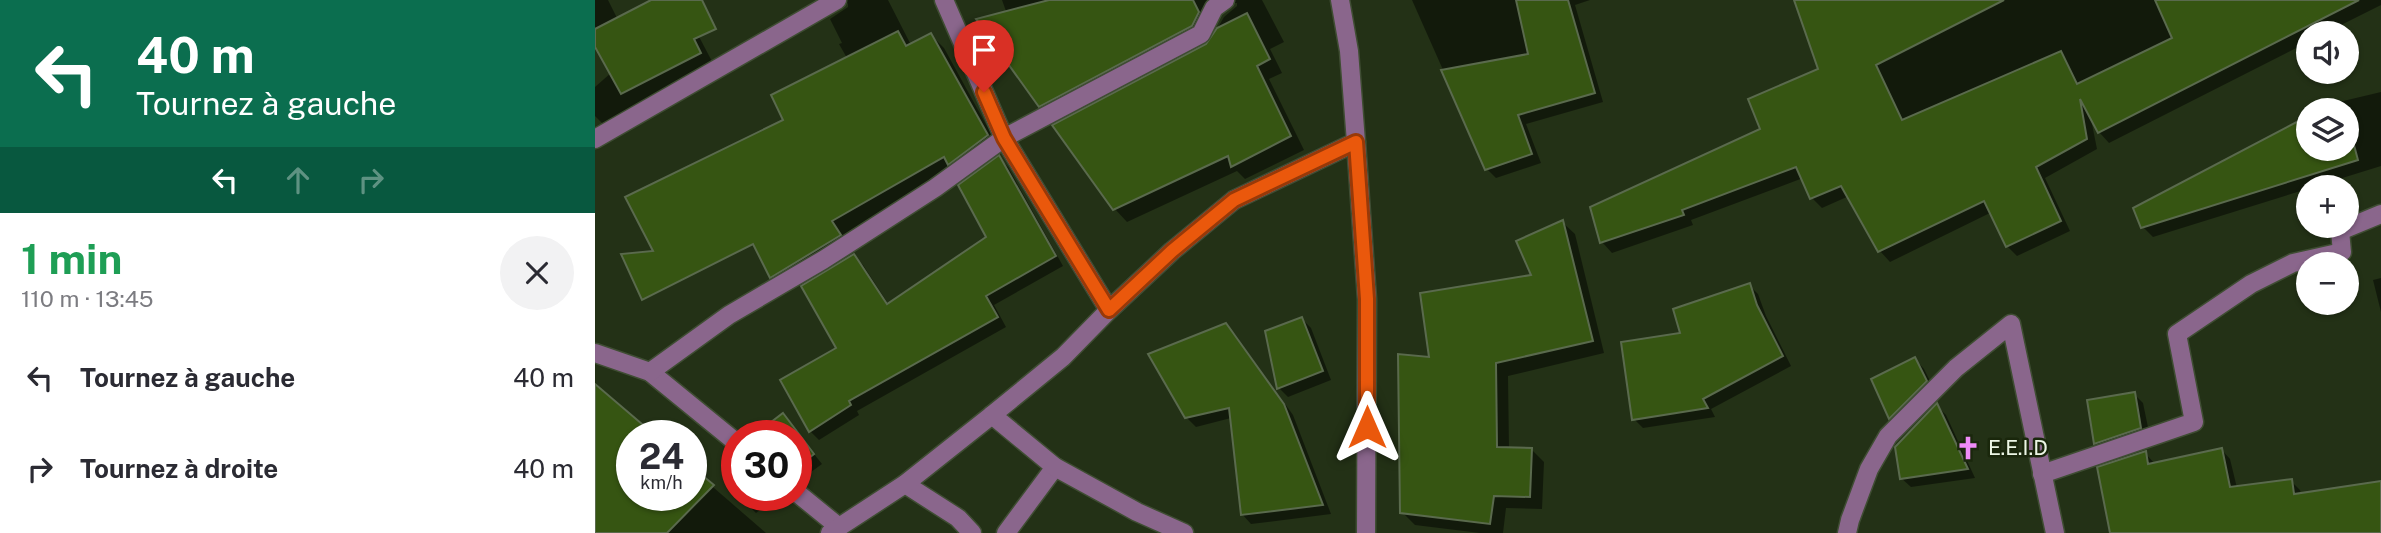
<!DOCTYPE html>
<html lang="fr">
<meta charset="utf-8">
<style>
body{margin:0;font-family:"Public Sans",sans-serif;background:#f2f2f3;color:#2b2b33;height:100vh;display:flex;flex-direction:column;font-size:26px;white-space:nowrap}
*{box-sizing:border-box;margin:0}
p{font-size:23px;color:#7c7c81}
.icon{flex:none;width:38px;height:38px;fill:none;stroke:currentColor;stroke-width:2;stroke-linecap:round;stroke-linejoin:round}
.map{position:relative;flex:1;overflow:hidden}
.side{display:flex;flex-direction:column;background:#fff;width:595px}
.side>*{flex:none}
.hud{background:#0b6e4f;color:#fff;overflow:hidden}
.controls{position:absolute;left:1701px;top:21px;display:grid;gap:14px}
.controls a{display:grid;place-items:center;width:63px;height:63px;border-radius:50%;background:#fff;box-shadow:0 2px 5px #0004;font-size:35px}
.speed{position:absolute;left:21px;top:420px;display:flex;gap:14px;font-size:35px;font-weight:700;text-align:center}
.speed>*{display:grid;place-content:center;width:91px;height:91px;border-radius:50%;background:#fff;box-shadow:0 2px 5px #0004;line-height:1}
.speed small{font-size:18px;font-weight:400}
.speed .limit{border:10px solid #d22;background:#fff;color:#111}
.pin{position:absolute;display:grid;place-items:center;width:60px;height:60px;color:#fff;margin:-72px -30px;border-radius:50% 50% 50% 0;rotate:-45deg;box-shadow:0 0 7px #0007}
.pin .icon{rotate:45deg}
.me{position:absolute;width:77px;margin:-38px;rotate:0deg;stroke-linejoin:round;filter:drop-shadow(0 0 5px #0008)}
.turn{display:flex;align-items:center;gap:24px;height:147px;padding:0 21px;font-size:32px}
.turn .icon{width:91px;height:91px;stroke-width:2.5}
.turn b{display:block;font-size:49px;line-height:60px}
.lanes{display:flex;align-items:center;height:66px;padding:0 21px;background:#0003;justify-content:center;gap:35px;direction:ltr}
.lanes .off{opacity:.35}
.round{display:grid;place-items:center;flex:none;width:74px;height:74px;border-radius:37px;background:#f2f2f3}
.headline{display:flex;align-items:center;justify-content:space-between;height:119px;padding:0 21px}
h1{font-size:42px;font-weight:700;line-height:52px;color:#1e9e55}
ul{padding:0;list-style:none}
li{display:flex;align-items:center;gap:21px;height:91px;padding:0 21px}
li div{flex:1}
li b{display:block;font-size:26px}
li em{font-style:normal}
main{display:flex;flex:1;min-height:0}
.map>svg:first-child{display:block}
.shadow{fill:#0007}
.building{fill:#365512;stroke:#5a6a4d;stroke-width:2}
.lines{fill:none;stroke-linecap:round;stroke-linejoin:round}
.street-casing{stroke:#3f4d33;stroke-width:21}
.street{stroke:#8a668c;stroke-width:18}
.route-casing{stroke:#983908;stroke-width:18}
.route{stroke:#ea580c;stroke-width:12}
.labels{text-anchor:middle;stroke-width:5;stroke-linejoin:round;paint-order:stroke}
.poi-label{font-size:21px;fill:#ecf6e5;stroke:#1a270c;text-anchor:start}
</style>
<main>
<section class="side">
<div class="hud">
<div class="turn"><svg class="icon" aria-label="left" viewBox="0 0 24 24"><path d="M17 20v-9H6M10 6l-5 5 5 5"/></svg><div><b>40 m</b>Tournez à gauche</div></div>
<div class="lanes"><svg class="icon" aria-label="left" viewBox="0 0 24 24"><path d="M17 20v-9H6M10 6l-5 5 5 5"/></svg><svg class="icon off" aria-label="ahead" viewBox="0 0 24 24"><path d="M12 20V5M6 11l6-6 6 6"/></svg><svg class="icon off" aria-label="right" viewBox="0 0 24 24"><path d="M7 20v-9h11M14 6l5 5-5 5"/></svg></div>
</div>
<div class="headline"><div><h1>1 min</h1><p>110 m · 13:45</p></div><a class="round"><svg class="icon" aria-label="close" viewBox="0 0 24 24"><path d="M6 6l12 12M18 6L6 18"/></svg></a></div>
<ul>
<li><svg class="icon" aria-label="left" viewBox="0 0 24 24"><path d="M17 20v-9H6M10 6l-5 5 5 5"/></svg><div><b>Tournez à gauche</b></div><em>40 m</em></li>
<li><svg class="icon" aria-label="right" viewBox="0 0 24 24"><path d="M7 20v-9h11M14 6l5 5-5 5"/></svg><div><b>Tournez à droite</b></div><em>40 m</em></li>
</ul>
</section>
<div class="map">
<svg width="1786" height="533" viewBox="0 0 1786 533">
<rect width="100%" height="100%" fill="#233116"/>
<g class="shadow">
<polygon points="0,0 13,0 28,30 0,44"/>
<polygon points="226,0 293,0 316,45 336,35 349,48 405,150 361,171 249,235 258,249 190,290 177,277 252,58 244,44 247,43 235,19 253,7 253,3 237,11"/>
<polygon points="407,0 667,0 689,42 675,49 687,73 674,79 709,150 650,179 642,171 532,222 519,208 629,17 642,6 642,3 637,3 459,119 445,106"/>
<polygon points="817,0 995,0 980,5 1008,102 931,124 946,163 901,178 892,169"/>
<polygon points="1201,0 1786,0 1786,5 1730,33 1713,33 1713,42 1514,143 1504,132 1496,119 1502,149 1450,178 1475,231 1422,256 1412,246 1397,212 1295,262 1285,251 1254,196 1227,208 1217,198 1208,178 1096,220 1098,225 1017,253 1007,242 997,208 1167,130 1225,70"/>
<polygon points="84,13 100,29 121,69 10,126 0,116 0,87"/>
<polygon points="1786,92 1786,166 1558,237 1548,227 1541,209 1713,118 1713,149 1752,149 1752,110 1728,110 1744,102"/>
<polygon points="404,158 413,167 468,266 399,305 411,327 262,411 264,415 224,440 215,431 243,348 258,256 268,265 294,305 393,237"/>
<polygon points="967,222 980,234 1009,353 913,376 914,449 936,449 949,462 947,509 911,508 908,533 885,533 820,525 807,512 836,359 939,276"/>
<polygon points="1786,278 1786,312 1778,280"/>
<polygon points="1154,285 1163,294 1171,316 1196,366 1116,409 1120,417 1048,428 1039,419 1087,334"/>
<polygon points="707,319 716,328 736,380 693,397 684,388"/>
<polygon points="630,325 640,334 698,415 736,514 656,524 647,514 636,418 601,427 591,417"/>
<polygon points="1320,359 1329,369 1340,391 1304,427 1296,418 1278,380"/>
<polygon points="0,386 37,436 37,495 96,495 96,468 171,533 0,533"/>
<polygon points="1539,394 1548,403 1555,437 1509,453 1500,443"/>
<polygon points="1342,406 1351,415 1380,478 1316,487 1306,478"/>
<polygon points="188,415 227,464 201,483 201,436"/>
<polygon points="1626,449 1635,459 1642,488 1696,481 1705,490 1706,495 1786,482 1786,533 1518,533 1550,453 1560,464"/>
<polygon points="148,495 185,495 161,513 152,504"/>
</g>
<g class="building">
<polygon points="56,0 107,0 121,29 99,39 106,53 26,94 0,47 0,29"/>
<polygon points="454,0 598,0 604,12 597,26 444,107 381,19"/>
<polygon points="921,0 973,0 1000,93 923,115 937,154 890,170 846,70 933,54"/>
<polygon points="1199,0 1409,0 1281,65 1307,120 1466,51 1482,84 1577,38 1560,0 1764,0 1503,133 1485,99 1492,139 1441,167 1466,221 1411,247 1389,201 1283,252 1246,186 1215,199 1201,167 1087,210 1089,215 1005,243 995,207 1165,129 1153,99 1223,69"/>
<polygon points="652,13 675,59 662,66 696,136 636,167 633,156 518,210 457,125 611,44 622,28"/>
<polygon points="303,31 311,46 336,33 393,135 353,165 349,157 237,221 246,235 175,278 158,244 47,300 26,254 58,251 30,197 188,120 176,95"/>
<polygon points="1713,116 1713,149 1752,149 1752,119 1763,160 1546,228 1538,208"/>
<polygon points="404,155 461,256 391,296 403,317 254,401 256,405 214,432 185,380 241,348 206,286 259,254 292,304 391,237 363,185"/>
<polygon points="968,220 998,341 901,363 902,447 937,448 935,497 899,496 895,524 805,513 803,354 834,357 825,293 936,275 921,241"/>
<polygon points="1155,283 1162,305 1188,356 1108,399 1113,408 1037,420 1026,342 1085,333 1078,309"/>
<polygon points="707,317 728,371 682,389 670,331"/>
<polygon points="631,323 689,404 728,505 646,515 634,408 590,418 553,354"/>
<polygon points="1320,357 1332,381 1294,419 1276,379"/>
<polygon points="0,384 61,436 37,436 37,495 96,495 96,466 119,485 72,533 0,533"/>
<polygon points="1540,392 1546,428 1499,444 1492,400"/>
<polygon points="1342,403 1373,469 1305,479 1300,447"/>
<polygon points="188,413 219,454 201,468 201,436 158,436"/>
<polygon points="1627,448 1635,487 1697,479 1699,494 1786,481 1786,533 1515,533 1502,467 1551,451 1553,464"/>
<polygon points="136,452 142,454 142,486 128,458"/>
</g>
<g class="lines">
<g class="street-casing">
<g id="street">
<polyline points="349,0 409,138 606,34 619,8 630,0"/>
<polyline points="0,139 242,0"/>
<polyline points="761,142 772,299 771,533"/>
<polyline points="0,353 55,372 142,443"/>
<polyline points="55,372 134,315 228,260 340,188 409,138 514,310"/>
<polyline points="1447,474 1599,422 1582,334 1656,284 1698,263 1747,252 1745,231 1786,214"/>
<polyline points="310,484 363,518 377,533"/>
<polyline points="201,492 244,527"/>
<polyline points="235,533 310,484 397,415"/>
<polyline points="411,533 460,467"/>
<polyline points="589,533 542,512 460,467 397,415 468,357 514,310 577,251 639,200 761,142 754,51 745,0"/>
<polyline points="1252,533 1255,520 1274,469 1293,436 1361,368 1416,324 1460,533"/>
</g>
</g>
<use href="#street" class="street"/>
</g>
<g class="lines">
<g class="route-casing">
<polyline id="route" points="389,92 409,138 514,310 577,251 639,200 761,142 772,299 772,427"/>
</g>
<use href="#route" class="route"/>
</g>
<defs>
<g id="church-bare" transform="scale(1.89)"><path d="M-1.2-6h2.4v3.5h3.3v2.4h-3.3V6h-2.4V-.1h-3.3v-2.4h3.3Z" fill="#ef8bf7" stroke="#1a270c" stroke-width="2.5" paint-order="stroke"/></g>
</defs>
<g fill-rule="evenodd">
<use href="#church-bare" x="1373" y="448"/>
</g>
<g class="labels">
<g class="poi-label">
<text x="1393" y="455">E.E.I.D</text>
</g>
</g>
</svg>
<div class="controls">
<a><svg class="icon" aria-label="sound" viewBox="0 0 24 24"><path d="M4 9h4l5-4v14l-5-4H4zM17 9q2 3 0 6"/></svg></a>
<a><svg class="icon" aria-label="layers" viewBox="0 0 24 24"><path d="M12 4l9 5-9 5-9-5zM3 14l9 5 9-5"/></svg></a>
<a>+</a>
<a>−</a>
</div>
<div class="speed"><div>24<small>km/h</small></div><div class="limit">30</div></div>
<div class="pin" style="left:389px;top:92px;background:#d93025"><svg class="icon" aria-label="arrive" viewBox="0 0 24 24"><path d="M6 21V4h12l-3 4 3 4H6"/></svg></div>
<svg class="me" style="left:772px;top:427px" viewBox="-20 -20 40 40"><path d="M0-17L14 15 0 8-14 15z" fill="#ea580c" stroke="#fff" stroke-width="4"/></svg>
</div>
</main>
